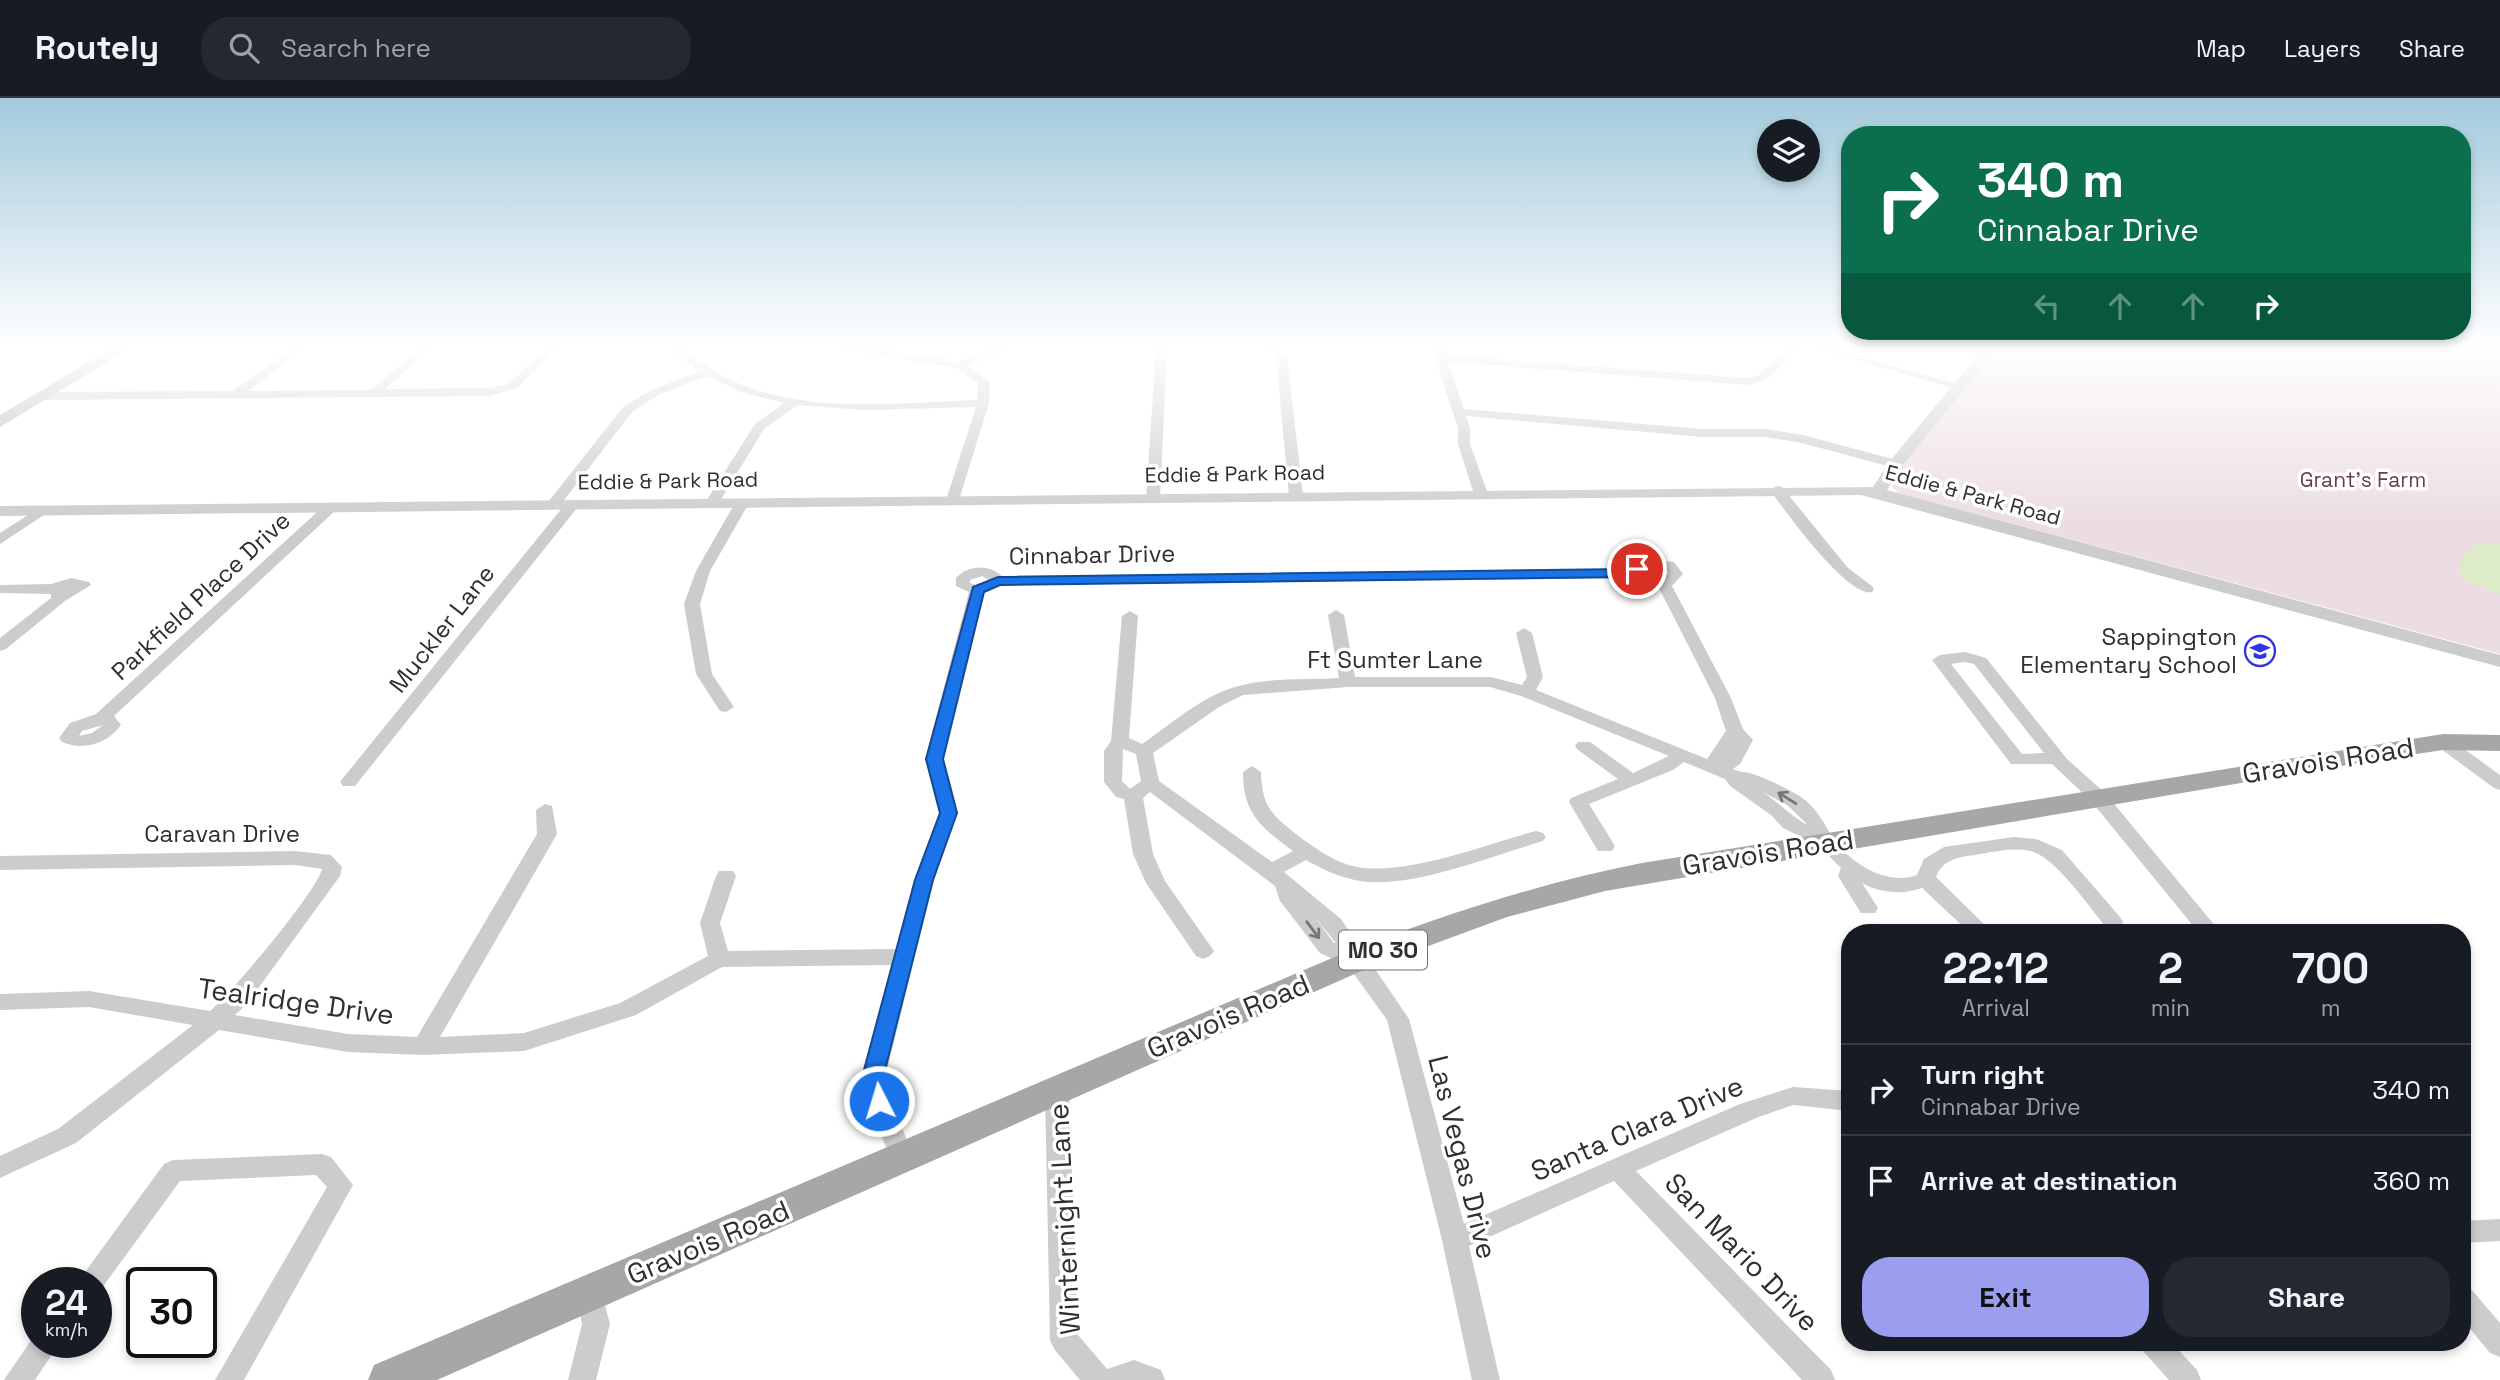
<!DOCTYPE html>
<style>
body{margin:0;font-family:"Space Grotesk",sans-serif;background:#242831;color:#f1f3f6;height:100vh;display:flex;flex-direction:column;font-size:26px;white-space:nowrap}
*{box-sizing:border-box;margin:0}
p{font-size:23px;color:#9ea1a6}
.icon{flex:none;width:38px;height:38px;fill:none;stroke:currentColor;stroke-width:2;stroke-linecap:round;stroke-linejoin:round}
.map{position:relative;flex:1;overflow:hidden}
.panel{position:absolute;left:1841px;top:826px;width:630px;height:427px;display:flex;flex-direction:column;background:#171b24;border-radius:28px;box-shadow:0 4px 10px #0003}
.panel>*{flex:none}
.hud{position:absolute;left:1841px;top:28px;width:630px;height:214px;border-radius:28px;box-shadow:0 4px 10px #0003;background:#0b6e4f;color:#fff;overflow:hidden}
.tools{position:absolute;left:1757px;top:21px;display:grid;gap:14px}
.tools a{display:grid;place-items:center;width:63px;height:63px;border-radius:50%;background:#171b24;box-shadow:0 4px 10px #0003;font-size:35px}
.speed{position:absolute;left:21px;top:1169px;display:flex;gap:14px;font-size:35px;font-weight:700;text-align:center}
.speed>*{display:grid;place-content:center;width:91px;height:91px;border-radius:50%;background:#171b24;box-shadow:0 4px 10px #0003;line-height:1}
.speed small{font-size:18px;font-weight:400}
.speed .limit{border:4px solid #111;border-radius:10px;background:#fff;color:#111}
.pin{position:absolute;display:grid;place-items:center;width:60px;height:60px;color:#fff;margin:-30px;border:4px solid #fff;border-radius:50%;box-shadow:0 2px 7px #0007}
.me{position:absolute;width:77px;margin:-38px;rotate:355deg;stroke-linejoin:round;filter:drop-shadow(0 0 5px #0008)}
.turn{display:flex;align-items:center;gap:24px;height:147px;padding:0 21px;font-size:32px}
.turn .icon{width:91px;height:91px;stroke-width:2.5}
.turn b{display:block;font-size:49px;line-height:60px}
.lanes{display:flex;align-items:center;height:66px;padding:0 21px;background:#0003;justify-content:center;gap:35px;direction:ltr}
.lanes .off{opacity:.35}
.eta{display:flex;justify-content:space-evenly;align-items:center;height:119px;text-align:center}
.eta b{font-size:42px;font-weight:700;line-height:49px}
.button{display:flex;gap:14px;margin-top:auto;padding:14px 21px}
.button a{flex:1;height:80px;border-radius:28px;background:#9b9dee;color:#111;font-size:28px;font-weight:700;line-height:80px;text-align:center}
.button a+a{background:#242831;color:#f1f3f6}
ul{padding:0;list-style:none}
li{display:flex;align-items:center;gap:21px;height:91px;padding:0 21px;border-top:2px solid #363941}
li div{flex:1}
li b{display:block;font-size:26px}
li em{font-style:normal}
header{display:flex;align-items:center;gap:42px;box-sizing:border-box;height:98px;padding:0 35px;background:#171b24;border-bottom:2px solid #363941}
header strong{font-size:33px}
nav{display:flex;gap:38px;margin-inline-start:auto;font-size:24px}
.search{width:490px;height:63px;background:#242831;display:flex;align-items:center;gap:18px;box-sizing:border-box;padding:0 24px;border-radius:28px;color:#9ea1a6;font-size:26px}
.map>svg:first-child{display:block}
.green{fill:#ecdce4}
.water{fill:#dcecc9}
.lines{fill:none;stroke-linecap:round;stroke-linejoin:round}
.stream{stroke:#dcecc9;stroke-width:3.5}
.minor{fill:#ccc;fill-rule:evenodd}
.tertiary{fill:#ccc;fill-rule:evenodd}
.secondary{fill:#b9b9b9;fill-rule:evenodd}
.primary{fill:#a7a7a7;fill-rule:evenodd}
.oneway{stroke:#767676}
.route{fill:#1a73e8;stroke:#114b97;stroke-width:2}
.labels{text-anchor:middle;stroke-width:7;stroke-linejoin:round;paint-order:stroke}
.far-street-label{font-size:21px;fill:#2f2f2f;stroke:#fff}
.far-park-label{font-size:21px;fill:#6a3c4f;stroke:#fff}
.shield{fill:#fff;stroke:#6d6d6d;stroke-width:2}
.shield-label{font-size:23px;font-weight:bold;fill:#2f2f2f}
.street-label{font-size:24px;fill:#2f2f2f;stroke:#fff}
.poi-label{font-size:24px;fill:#2f2f2f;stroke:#fff;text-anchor:end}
.near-street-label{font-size:28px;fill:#2f2f2f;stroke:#fff}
</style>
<header>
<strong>Routely</strong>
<div class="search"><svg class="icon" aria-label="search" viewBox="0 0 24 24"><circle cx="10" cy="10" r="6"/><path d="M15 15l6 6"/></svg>Search here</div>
<nav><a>Map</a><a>Layers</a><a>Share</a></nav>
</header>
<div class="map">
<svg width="2500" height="1282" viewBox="0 0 2500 1282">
<rect width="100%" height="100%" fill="#fff"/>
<polygon class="green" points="1995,249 2500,249 2500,556 1898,395 1892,388 1892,381"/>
<g class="water">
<path d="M2034,260L2054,263L2065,272C2053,276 2047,269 2037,269C2023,269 2020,275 2002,271Z"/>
<path d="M2476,445H2500V496L2459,480L2463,478L2458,474C2462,466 2463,451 2476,449Z"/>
</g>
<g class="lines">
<path class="stream" d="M2061,267L2090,269L2116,259L2168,254L2197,257L2223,254L2272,256L2331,266L2352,263L2393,265L2427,259L2456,271L2474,269C2478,257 2489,256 2500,256"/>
<g class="minor">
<polygon points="294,249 306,249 248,293 371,292 421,249 432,249 385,291 489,290 509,286 547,249 558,249 517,290 489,298 42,302 36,298 42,294 233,293"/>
<path d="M675,249H685L686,253C696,260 706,268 717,275C794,318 892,305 977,302L978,285L956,270L845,252L840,249H864L958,263L994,249H1008L967,268L990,284L989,305L958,405L953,406L946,402L976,309L865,312L797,307L764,331L717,408H707L705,405L755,326L784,305L744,295L707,278L658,297L632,314L558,410H548V404L624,308L650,293L699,273L676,256Z"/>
<polygon points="1159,249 1170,249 1167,253 1160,400 1153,404 1146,400 1156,252"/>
<polygon points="1263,249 1275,249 1287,257 1303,398 1296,402 1289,398 1276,258"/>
<polygon points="1789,249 1800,249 1767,281 1748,287 1448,264 1464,311 1702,331 1765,331 1803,337 1900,363 1900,369 1895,370 1802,345 1765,339 1702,339 1466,318 1470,330 1470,346 1488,396 1481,400 1474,396 1458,346 1458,330 1435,260 1437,252 1443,249 1449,252 1447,257 1747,280 1759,277"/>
<polygon points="1811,249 1827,249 1963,288 1953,290"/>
<path d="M1777,388L1782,389L1848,470L1872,488L1874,491L1872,494C1848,500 1785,413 1770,392Z"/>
<polygon points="742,401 749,405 710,473 700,506 712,576 734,609 726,614 720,613 696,576 684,506 696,473 735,405"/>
<polygon points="572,403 577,404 577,410 355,688 343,688 340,684 343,680 567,404"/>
<path d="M331,405L336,406V412L114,618L121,627C107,646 84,653 62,644L59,640L70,625L96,616L326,406ZM103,627L92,635L79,638L82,633Z"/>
<polygon points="42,408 49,412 47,415 0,446 0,435"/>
<path d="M1652,462L1674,464L1683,476L1672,488L1731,600L1743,631L1753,642L1740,666L1733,671C1740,675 1745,673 1753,676C1769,682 1787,690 1801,699C1818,711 1823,725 1834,741C1851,766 1887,788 1917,777L1924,761L1944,749L2014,739L2036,741L2062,752L2120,819L2123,824L2120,829H2106C2089,809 2055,758 2030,753C2012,749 1993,754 1975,757C1958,759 1942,762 1936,779L1993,835H1970L1922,790C1903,797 1879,795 1862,785L1878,810L1875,815H1861L1838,778L1841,770L1819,748L1783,730L1771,717L1730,688L1725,681L1684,664L1673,672L1589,706L1615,748L1612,753H1598L1569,704L1571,700L1618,681L1578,652L1575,648L1578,644H1590L1633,675L1669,658L1521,598L1490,589H1348L1243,597L1219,609L1153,655L1159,683L1272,764L1293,753C1261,729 1243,716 1243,674L1252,668L1261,674C1262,708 1270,715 1296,736C1313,749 1335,765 1357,769C1407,778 1487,746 1536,733L1543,735L1546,739L1543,743C1493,758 1418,788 1368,784C1346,782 1325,773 1306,762L1284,774L1341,821L1409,921L1464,1126L1740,1006L1793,989L1850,993V1013L1793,1007L1756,1020L1636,1073L1831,1272L1835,1282H1802L1614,1083L1469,1148L1500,1282H1472L1442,1142L1387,922L1349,869L1320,855L1280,803L1275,788L1150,694L1143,700L1153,756L1165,783L1214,853L1210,858L1203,861L1196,858L1146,785L1133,756L1124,701L1116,699L1104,684V653L1111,643L1122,518L1130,513L1138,518L1129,640L1142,646C1171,626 1201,599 1235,589C1268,579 1305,582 1339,580L1328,517L1336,512L1344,517L1355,579H1491L1522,587L1527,579L1516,535L1524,530L1532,535L1543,579L1536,592L1707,661L1726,633L1715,600L1659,490L1635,480L1000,487L984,495L943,661L957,715L934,782L887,972L891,1003L914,1059L911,1066L902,1069L893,1066L867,1003L863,972L891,867L722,869L636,917L524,953L423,957L348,954L219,932L76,1045L0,1080V1058L58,1031L193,927L89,909L0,912V896L89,893L210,913C232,894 316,795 322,771L295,767L0,772V758L295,753L331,757L342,769L340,778L246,907L235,917L348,936L417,939L537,736L536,712L545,706L552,708L557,736L440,939L524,935L620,905L708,858L700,825L716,778L719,773H733L736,778L720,825L728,853L896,851L914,782L939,715L925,661L969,494L956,488V480C968,467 989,466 1002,478L1627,472ZM1654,470L1665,471L1668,475L1662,481L1646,474ZM982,478L989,482L976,487L970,485V482ZM1123,651L1136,656L1141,683L1130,691L1122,683ZM1763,694L1787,707L1808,727C1792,719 1779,705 1763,694ZM1314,818L1336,845H1334Z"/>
<polygon points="71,480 89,484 91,487 65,503 6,551 0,553 0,540 51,500 51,496 0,495 0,487 51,486"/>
<path d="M1965,554L1986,560L2067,661L2105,695L2221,835H2199L2091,703L2052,666H2011L1932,562L1940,557ZM1965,564L1974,566L2044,655L2022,656L1951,566Z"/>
<polygon points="2443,639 2449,640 2500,677 2500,692 2494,690 2437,648 2434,644"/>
<polygon points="1057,983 1065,985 1069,992 1078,1237 1107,1271 1134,1262 1161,1272 1165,1282 1080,1282 1054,1251 1050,1242 1045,992 1049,985"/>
<polygon points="322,1056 331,1059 353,1087 244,1282 215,1282 327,1089 316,1077 180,1083 99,1194 96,1195 96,1185 77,1185 164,1066 173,1062"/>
<polygon points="2500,1121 2500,1143 2462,1145 2462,1123"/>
<polygon points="590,1183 599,1186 610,1226 596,1282 568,1282 582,1226 577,1195 581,1186"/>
<polygon points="2462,1188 2471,1191 2500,1225 2500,1259 2490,1255 2462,1221"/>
<polygon points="36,1235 37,1244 60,1244 35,1282 4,1282"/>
<polygon points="2139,1244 2171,1244 2197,1272 2201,1282 2169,1282 2143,1253"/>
</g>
<polygon class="tertiary" points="1984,249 1998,249 1902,368 1887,392 2500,557 2500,569 1861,397 0,418 0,408 1873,389 1890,363"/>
<polygon class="secondary" points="114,249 132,249 0,329 0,317"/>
<path class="primary" d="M2443,636L2500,637V653L2443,652L2377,662L1605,793L1507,819L1366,871L437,1282H368L374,1267L1344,855C1441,818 1539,785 1642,765Z"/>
</g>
<defs><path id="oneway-shaft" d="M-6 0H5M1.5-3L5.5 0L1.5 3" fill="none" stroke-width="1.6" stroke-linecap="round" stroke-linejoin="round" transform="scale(1.75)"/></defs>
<g class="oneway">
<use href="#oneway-shaft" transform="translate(1787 700) rotate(-148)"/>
<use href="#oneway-shaft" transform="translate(1313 832) rotate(53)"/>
</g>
<linearGradient id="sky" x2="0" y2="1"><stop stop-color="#a3cadc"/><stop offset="0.58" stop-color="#fff"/><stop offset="1" stop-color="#fff" stop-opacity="0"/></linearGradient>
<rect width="2500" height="428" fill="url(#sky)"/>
<polygon class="route" points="1637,467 1644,471 1632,479 1000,487 984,494 943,661 957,715 933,782 885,972 889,1003 886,1009 879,1011 871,1009 864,972 915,782 940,715 926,661 973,489 998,479 1629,471"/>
<defs>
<g id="school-ring" transform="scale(1.575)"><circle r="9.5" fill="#fff" stroke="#3134e5" stroke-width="1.5"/><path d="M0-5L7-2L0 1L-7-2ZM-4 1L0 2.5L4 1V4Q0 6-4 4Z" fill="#3134e5"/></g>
</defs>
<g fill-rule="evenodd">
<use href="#school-ring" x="2260" y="553"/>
</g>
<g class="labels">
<g class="far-street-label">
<text transform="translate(1235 376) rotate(-1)" y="7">Eddie &amp; Park Road</text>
<text transform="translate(668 383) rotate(-1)" y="7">Eddie &amp; Park Road</text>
<text transform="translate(1973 397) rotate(15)" y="7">Eddie &amp; Park Road</text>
</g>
<g class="far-park-label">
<text x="2363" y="389">Grant's Farm</text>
</g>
<rect class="shield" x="1339" y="832.5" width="88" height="39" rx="5"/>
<g class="shield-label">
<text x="1383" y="860">MO 30</text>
</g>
<g class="street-label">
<text transform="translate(1092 457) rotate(-1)" y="8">Cinnabar Drive</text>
<text transform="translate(201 498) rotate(-43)" y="8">Parkfield Place Drive</text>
<text transform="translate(442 531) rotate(-52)" y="8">Muckler Lane</text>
<text x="1395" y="570">Ft Sumter Lane</text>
<text x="222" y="744">Caravan Drive</text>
</g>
<g class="poi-label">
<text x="2237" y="547">Sappington<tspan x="2237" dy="28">Elementary School</tspan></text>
</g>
<g class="near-street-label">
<text transform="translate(2328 662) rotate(-9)" y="10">Gravois Road</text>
<text transform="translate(1768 754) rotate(-9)" y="10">Gravois Road</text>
<text transform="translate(296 903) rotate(8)" y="10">Tealridge Drive</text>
<text transform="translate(1228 918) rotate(-23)" y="10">Gravois Road</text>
<text transform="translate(1637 1030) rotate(-23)" y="10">Santa Clara Drive</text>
<text transform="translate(1463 1059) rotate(76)" y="10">Las Vegas Drive</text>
<text transform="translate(1064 1121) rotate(-93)" y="10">Winternight Lane</text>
<text transform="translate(708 1144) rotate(-23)" y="10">Gravois Road</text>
<text transform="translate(1742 1154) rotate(46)" y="10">San Mario Drive</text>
</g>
</g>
</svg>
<div class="tools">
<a><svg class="icon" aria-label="layers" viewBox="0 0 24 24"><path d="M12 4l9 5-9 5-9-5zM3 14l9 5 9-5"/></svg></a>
</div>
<div class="speed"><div>24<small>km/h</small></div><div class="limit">30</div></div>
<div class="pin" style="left:1637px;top:471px;background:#d93025"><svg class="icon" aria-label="arrive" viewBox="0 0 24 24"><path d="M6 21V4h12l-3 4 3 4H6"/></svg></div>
<svg class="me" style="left:879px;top:1003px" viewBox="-20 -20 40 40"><circle r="17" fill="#1a73e8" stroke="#fff" stroke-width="3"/><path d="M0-11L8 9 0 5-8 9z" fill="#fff"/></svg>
<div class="hud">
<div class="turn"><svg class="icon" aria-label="right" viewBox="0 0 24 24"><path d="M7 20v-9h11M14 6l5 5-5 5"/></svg><div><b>340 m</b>Cinnabar Drive</div></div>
<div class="lanes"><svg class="icon off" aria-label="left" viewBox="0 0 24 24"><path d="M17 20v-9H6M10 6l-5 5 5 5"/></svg><svg class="icon off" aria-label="ahead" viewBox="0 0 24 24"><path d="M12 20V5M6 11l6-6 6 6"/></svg><svg class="icon off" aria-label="ahead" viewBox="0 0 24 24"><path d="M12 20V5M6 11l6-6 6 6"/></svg><svg class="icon" aria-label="right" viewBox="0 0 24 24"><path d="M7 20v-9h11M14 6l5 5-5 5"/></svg></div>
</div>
<section class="panel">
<div class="eta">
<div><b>22:12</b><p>Arrival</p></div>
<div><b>2</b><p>min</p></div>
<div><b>700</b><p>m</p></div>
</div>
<ul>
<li><svg class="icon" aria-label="right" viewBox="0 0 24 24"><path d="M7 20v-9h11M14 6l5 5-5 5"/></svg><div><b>Turn right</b><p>Cinnabar Drive</p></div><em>340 m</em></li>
<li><svg class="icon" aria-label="arrive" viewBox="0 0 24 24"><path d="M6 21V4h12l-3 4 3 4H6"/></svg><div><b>Arrive at destination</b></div><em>360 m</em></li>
</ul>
<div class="button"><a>Exit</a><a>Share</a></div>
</section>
</div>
